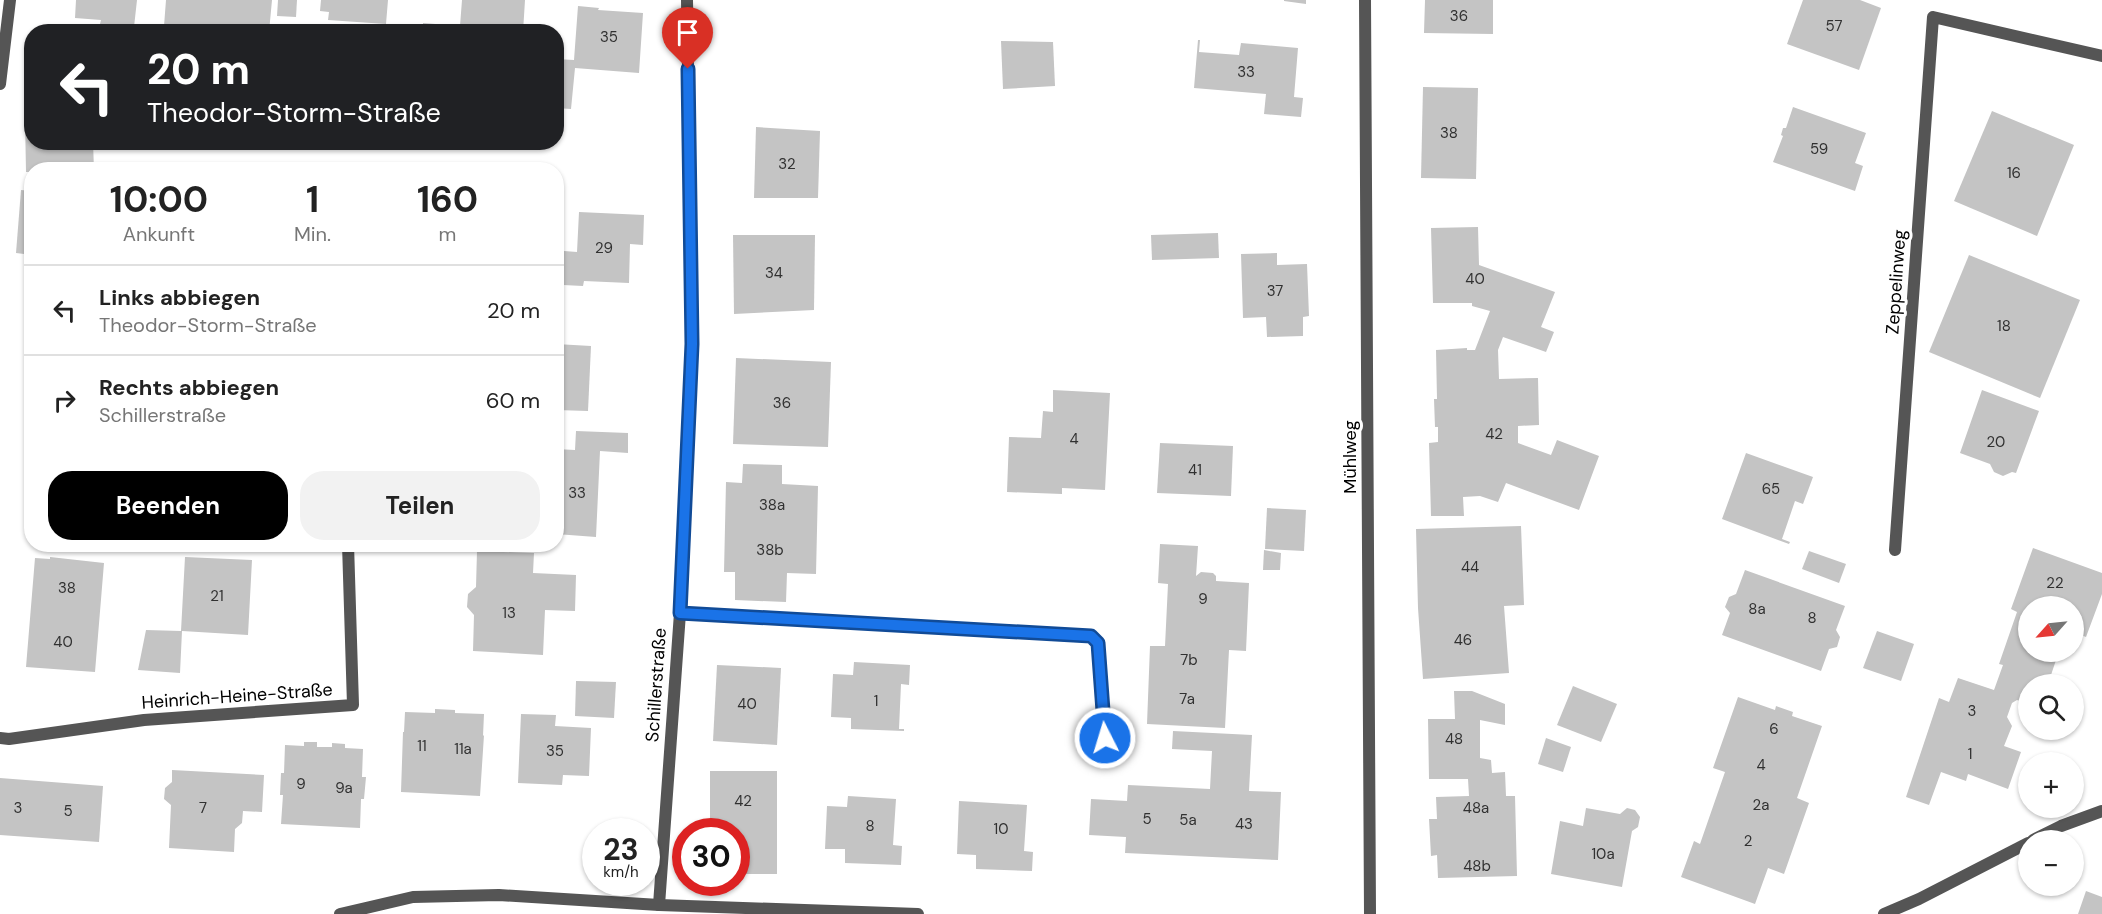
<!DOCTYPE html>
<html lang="de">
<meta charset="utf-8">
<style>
body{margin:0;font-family:"DM Sans",sans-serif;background:#f2f2f2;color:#222;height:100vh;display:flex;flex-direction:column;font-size:22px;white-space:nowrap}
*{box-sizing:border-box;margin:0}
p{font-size:20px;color:#767676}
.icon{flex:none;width:33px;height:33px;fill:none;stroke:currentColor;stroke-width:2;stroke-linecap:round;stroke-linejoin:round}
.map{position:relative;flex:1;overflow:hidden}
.details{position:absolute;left:24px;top:162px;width:540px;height:390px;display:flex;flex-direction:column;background:#fff;border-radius:24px;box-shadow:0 2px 4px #0004}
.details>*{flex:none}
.banner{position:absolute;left:24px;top:24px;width:540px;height:126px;border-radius:24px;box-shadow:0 2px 4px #0004;background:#202124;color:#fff;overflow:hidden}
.needle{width:39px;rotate:243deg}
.tools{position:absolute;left:2018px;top:596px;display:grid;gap:12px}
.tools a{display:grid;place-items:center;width:66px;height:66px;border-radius:50%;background:#fff;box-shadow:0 2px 4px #0004;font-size:30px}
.speed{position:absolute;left:582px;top:818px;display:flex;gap:12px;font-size:30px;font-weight:700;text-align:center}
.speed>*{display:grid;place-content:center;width:78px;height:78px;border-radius:50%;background:#fff;box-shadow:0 2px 4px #0004;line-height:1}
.speed small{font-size:15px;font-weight:400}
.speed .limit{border:9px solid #d22;background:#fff;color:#111}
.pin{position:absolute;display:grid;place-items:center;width:51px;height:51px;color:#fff;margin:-62px -26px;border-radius:50% 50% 50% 0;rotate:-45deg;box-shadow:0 0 6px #0007}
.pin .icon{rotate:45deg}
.me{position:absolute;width:66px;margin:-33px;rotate:355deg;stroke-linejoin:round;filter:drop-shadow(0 0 4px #0008)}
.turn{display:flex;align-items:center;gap:21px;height:126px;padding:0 24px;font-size:27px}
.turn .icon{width:78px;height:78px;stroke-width:2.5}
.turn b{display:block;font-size:42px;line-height:51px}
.eta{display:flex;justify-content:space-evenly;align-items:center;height:102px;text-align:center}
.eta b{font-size:36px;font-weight:700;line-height:42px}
.cta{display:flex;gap:12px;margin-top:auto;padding:12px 24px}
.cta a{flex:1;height:69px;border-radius:24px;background:#000;color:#fff;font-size:24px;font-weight:700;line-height:69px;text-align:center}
.cta a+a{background:#f2f2f2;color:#222}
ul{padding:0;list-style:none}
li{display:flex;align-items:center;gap:18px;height:90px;padding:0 24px;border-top:2px solid #e0e0e0}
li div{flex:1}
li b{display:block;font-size:22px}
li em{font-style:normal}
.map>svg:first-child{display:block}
.building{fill:#c4c4c4}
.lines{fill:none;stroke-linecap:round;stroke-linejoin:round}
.minor{stroke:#555;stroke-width:12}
.route-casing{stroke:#114b97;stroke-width:15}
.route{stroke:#1a73e8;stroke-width:10}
.labels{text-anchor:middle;stroke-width:6;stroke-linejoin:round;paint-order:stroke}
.number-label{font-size:15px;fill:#313131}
.street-label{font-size:18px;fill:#000;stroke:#fff}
</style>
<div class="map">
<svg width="2102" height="914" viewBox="0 0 2102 914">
<rect width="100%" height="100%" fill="#fff"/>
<g class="building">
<polygon points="76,0 137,0 134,27 100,24 101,20 75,18"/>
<polygon points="166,0 272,0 269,32 200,27 199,32 143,32 143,25 164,26"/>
<polygon points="278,0 297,0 296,17 277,16"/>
<polygon points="321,0 388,0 386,24 328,20 329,12 320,11"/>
<polygon points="462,0 525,0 523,32 450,28 449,32 423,32 423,23 460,26"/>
<polygon points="1284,0 1306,0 1306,4 1284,1"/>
<polygon points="1425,0 1493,0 1493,34 1424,33"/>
<polygon points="1803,0 1860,0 1881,8 1859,70 1787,44"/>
<polygon points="578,6 599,8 598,10 643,13 639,73 575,68 571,109 556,108 556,59 574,60"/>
<polygon points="1198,40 1200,40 1199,52 1239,55 1241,43 1298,48 1294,97 1303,98 1301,117 1264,114 1266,94 1194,88"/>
<polygon points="1001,41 1053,42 1055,86 1003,89"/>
<polygon points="1423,87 1478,88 1476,179 1421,178"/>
<polygon points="1793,107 1866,133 1855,163 1863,166 1855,191 1773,162 1783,136 1781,135 1783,128 1786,128"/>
<polygon points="1992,111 2074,145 2037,236 1954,201"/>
<polygon points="25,119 32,119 32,142 93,142 94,170 32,170 32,172 26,172"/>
<polygon points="756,127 820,131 818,198 754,198"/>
<polygon points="21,190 32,191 32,255 16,253"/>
<polygon points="579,212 644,215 643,245 630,244 629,283 584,281 583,286 563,285 564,251 577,252"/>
<polygon points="1478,227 1479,265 1555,292 1541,327 1554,332 1546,352 1503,337 1498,350 1499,379 1538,378 1539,425 1518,426 1518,443 1551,455 1557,440 1599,456 1579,510 1506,483 1498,502 1480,496 1463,497 1464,516 1431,516 1429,443 1438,442 1438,427 1435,427 1434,399 1437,399 1436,350 1467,348 1467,350 1475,350 1490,311 1472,306 1472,303 1433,303 1431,228"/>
<polygon points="1218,233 1219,258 1152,260 1151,235"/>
<polygon points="733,235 815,235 814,310 734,314"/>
<polygon points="1277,253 1277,265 1307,264 1309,316 1303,317 1303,336 1267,337 1266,317 1243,318 1241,254"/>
<polygon points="1969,255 2080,300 2040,398 1929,352"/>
<polygon points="556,344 591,346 588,411 556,410"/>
<polygon points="736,358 831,362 828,447 733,444"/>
<polygon points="1053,390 1110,393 1105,490 1062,488 1062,494 1007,492 1009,437 1041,438 1043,411 1053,412"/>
<polygon points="1982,390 2039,411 2016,473 2012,472 2003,476 1994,472 1990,464 1960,453"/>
<polygon points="576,431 628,433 628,453 600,451 596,537 556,534 556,449 575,450"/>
<polygon points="1160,443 1233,446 1231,496 1157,493"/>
<polygon points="1746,453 1813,477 1803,504 1795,501 1782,539 1790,542 1789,544 1722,519"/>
<polygon points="743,464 782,465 782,484 818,486 816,574 787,573 786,602 735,600 735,572 724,572 726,482 742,483"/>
<polygon points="1267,508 1306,510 1304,551 1265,549"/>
<polygon points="1521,526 1524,605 1504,606 1509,673 1423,679 1418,608 1416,529"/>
<polygon points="1160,544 1198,546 1196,576 1201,572 1213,573 1216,576 1216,581 1249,583 1246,651 1229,650 1225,728 1147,724 1150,646 1165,646 1168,584 1158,583"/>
<polygon points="2033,548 2102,573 2102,594 2086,637 2073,632 2073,606 2028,606 2028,651 2053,651 2050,658 2056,660 2049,681 2056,684 2028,684 2028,704 2017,700 2012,703 2007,717 2012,726 2004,746 2021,752 2008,789 1968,774 1966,781 1941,772 1929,805 1906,797 1939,698 1949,702 1958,678 1994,690 2003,665 1999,664 2017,612 2011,609"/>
<polygon points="1264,550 1281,553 1280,570 1263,570"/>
<polygon points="477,551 534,553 533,573 576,575 575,611 545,610 543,655 473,651 474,615 467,607 468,594 476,587"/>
<polygon points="1809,551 1846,564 1839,583 1802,569"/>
<polygon points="50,557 104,563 95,672 26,667 35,558 50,559"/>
<polygon points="185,557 252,560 248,635 182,631 180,673 138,670 146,630 181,631"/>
<polygon points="1745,570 1845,606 1836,630 1840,637 1837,647 1829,649 1821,671 1722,635 1730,613 1725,607 1729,597 1736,594"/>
<polygon points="1877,631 1914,644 1901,681 1863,668"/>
<polygon points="854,662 910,665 909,685 901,684 899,729 904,729 904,731 851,729 851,718 831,717 833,674 853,675"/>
<polygon points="717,665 781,668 777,745 713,741"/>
<polygon points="576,681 616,682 614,718 575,716"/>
<polygon points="1573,686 1617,704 1601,742 1557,725"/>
<polygon points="1454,691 1472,691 1505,704 1505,725 1480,720 1480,758 1491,760 1492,773 1505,772 1506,796 1515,796 1517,876 1438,878 1437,855 1431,856 1429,819 1437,819 1436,797 1469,796 1468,779 1429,779 1428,719 1455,719"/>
<polygon points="1738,697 1775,710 1776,706 1793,712 1792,716 1822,726 1797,798 1809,803 1784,874 1768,868 1755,904 1681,877 1694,841 1700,844 1725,772 1713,768"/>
<polygon points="435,709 455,710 455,713 484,714 483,736 484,735 480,796 401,792 403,732 404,732 405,712 435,713"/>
<polygon points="521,714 556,715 555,726 591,728 589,776 563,775 562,785 518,783"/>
<polygon points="1173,731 1252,735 1249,791 1281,792 1278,860 1125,853 1126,837 1089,835 1091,799 1127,801 1128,785 1210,789 1212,751 1172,749"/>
<polygon points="1546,738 1571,747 1563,772 1538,764"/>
<polygon points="304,742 317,742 317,747 332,747 332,743 345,744 345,748 363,749 362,777 366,777 364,799 361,799 360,828 281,824 283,795 280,795 281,773 284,773 285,745 304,746"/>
<polygon points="172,770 264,775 262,812 243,811 242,823 235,829 234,852 169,848 171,805 164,799 165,788 172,782"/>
<polygon points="710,771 777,771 777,874 736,874 736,831 710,831"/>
<polygon points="0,778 103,786 99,842 0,835"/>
<polygon points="848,796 896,799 893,845 902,846 901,865 845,863 845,849 825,849 827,806 847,807"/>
<polygon points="959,801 1027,805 1024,851 1033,852 1032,871 976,869 976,855 957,854"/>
<polygon points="1586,808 1620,814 1627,808 1635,810 1640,817 1638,827 1632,831 1622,887 1551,874 1560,821 1583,826"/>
<polygon points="2086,891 2102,897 2102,914 2078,914"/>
</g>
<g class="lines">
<g class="minor">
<polyline points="1365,0 1370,914"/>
<polyline points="0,84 10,0"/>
<polyline points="1895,550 1933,17 2102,56"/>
<polyline points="680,613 1091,636 1098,643 1105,738"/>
<polyline points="0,738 9,739 144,720 353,705 348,544"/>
<polyline points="2033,840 2061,826 2102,811"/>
<polyline points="659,905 680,613 692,344 687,0"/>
<polyline points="340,914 413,897 499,895 659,905 918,914"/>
<polyline points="1884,914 1919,899 2028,843"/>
</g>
</g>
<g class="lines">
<g class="route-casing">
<polyline id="route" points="688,69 692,344 680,613 1091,636 1098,643 1105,738"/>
</g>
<use href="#route" class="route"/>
</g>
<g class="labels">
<g class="number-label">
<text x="1459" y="21">36</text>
<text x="1834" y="31">57</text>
<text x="609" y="42">35</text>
<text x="1246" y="77">33</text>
<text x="1449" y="138">38</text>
<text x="1819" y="154">59</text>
<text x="787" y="169">32</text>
<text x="2014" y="178">16</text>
<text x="604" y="253">29</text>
<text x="774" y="278">34</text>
<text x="1475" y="284">40</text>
<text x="1275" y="296">37</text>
<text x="2004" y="331">18</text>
<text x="782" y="408">36</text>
<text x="1494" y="439">42</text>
<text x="1074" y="444">4</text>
<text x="1996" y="447">20</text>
<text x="1195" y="475">41</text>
<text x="1771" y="494">65</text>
<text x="577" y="498">33</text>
<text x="772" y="510">38a</text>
<text x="770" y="555">38b</text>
<text x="1470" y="572">44</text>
<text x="2055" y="588">22</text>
<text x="67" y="593">38</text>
<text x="217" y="601">21</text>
<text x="1203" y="604">9</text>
<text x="1757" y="614">8a</text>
<text x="509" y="618">13</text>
<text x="1812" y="623">8</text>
<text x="1463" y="645">46</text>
<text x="63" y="647">40</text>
<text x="1189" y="665">7b</text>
<text x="1187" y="704">7a</text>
<text x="876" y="706">1</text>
<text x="747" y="709">40</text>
<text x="1972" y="716">3</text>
<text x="1774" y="734">6</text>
<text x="1454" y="744">48</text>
<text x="422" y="751">11</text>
<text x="463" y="754">11a</text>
<text x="555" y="756">35</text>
<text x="1970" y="759">1</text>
<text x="1761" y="770">4</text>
<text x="301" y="789">9</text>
<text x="344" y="793">9a</text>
<text x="743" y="806">42</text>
<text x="1761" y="810">2a</text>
<text x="18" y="813">3</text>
<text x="203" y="813">7</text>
<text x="1476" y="813">48a</text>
<text x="68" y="816">5</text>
<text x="1147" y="824">5</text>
<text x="1188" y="825">5a</text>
<text x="1244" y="829">43</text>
<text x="870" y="831">8</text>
<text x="1001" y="834">10</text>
<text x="1748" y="846">2</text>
<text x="1603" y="859">10a</text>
<text x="1477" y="871">48b</text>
</g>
<g class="street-label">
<text transform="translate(1896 282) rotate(-86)" y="6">Zeppelinweg</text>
<text transform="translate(1350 457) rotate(-90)" y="6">Mühlweg</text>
<text transform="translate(656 685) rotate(-86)" y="6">Schillerstraße</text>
<text transform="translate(237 696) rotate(-4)" y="6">Heinrich-Heine-Straße</text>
</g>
</g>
</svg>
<div class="tools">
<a><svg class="needle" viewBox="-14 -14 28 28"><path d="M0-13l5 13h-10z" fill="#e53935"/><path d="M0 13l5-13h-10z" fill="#767676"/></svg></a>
<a><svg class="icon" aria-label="search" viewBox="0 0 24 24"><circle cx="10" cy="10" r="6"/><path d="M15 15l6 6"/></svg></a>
<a>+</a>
<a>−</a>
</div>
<div class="speed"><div>23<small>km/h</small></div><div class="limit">30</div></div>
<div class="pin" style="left:688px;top:69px;background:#d93025"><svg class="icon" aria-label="arrive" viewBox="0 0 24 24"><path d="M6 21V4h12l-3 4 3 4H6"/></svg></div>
<svg class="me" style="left:1105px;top:738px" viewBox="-20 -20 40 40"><circle r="17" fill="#1a73e8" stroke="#fff" stroke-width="3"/><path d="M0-11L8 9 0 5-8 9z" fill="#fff"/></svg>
<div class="banner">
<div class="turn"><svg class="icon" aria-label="left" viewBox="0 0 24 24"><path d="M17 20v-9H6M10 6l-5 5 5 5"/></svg><div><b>20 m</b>Theodor-Storm-Straße</div></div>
</div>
<section class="details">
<div class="eta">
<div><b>10:00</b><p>Ankunft</p></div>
<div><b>1</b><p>Min.</p></div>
<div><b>160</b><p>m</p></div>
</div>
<ul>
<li><svg class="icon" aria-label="left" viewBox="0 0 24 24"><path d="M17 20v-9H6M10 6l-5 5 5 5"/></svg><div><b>Links abbiegen</b><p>Theodor-Storm-Straße</p></div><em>20 m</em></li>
<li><svg class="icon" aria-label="right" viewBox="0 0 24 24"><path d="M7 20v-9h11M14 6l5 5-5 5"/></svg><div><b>Rechts abbiegen</b><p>Schillerstraße</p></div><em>60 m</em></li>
</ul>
<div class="cta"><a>Beenden</a><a>Teilen</a></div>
</section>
</div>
